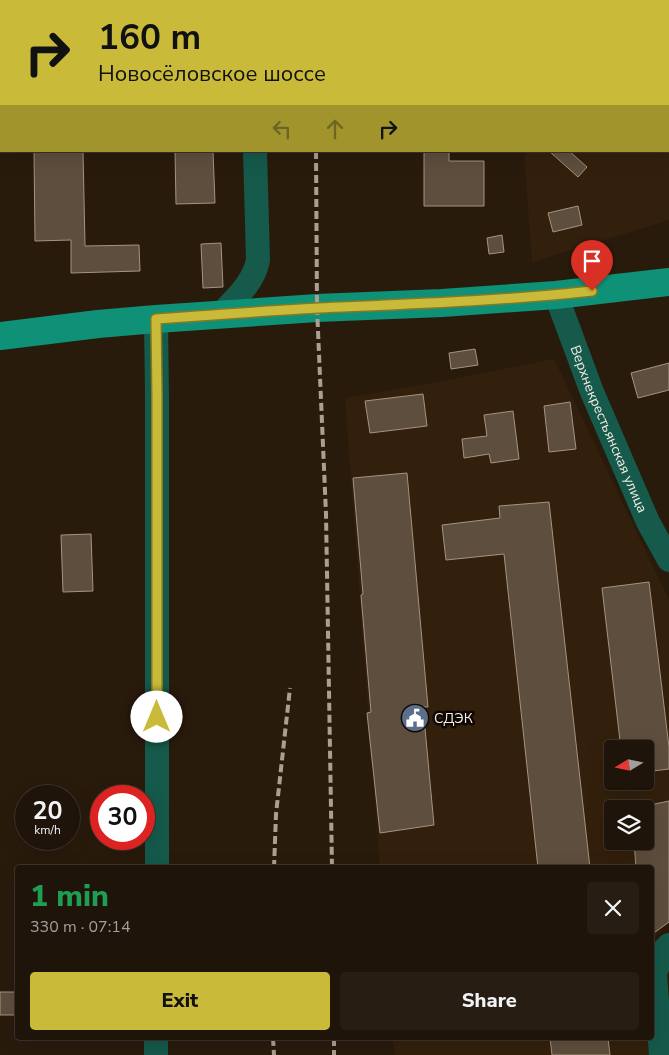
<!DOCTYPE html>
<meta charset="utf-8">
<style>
body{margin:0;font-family:"Nunito Sans",sans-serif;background:#271d12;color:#f1f3f6;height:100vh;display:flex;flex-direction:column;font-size:19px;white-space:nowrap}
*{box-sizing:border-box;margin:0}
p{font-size:16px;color:#a19e9c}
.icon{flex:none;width:28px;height:28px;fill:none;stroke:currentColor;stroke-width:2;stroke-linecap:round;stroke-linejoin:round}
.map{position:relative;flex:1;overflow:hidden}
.panel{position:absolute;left:15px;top:865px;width:639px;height:175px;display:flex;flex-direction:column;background:#1f1409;border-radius:5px;box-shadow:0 5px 20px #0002,0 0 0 1px #3c332a}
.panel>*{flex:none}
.hud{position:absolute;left:0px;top:0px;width:670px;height:152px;box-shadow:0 5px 20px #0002,0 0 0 1px #3c332a;background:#caba39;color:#111;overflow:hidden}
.needle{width:32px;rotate:260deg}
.buttons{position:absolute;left:604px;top:740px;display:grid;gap:10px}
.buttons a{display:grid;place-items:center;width:50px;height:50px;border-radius:5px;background:#1f1409;box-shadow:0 5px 20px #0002,0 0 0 1px #3c332a;font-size:25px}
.speed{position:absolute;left:15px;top:785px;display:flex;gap:10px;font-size:25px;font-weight:700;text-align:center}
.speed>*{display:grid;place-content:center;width:65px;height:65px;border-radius:50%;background:#1f1409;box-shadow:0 5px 20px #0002,0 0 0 1px #3c332a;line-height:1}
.speed small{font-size:12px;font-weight:400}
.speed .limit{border:8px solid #d22;background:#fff;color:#111}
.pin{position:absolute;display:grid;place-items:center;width:42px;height:42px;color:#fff;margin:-51px -21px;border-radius:50% 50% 50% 0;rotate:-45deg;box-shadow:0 0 5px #0007}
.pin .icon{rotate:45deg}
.me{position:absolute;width:55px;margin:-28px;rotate:0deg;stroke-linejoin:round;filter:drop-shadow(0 0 4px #0008)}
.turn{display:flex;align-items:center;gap:18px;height:105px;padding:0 15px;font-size:22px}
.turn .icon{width:65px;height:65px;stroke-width:2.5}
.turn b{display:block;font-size:35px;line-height:42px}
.lanes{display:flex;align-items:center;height:48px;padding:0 15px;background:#0003;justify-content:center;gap:25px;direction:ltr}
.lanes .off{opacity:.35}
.round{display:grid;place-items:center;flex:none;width:52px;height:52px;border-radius:5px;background:#271d12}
.headline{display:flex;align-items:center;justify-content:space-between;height:85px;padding:0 15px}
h1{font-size:30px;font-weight:800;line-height:38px;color:#1e9e55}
.primary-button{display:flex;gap:10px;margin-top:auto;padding:10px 15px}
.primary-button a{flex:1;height:58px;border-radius:5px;background:#caba39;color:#111;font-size:20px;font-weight:800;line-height:58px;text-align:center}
.primary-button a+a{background:#271d12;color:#f1f3f6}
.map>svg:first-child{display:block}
.built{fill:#33200c;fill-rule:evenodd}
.building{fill:#5e4e3d;stroke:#a69381}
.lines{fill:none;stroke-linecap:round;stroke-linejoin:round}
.minor{stroke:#155a4b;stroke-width:24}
.major{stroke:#0f9178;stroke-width:28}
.rail{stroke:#ab9f94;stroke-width:4;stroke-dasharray:8 4;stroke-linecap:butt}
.route-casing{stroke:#837925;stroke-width:12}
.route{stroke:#caba39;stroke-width:9}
.labels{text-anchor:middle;stroke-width:5;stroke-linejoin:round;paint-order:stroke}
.street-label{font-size:14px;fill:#f6ece2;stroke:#0d0703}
.poi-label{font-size:14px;fill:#f6ece2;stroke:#0d0703;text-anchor:start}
</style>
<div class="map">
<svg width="669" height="1055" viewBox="0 0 669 1055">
<rect width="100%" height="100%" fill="#291b0c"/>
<g class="built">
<polygon points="515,0 669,0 669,220 532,262 524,151 669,151 669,1 515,1"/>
<path d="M554,359L669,600V923L651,939V868L380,867L345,398L439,382ZM612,749H645V781H612ZM612,809H645V841H612Z"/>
<polygon points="393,1038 647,1038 649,1055 395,1055"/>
</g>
<g class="building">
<polygon points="34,151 83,151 85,246 139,245 140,271 71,273 71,240 35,241"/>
<polygon points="175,151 213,151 215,203 176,204"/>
<polygon points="549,151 569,151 587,167 578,177"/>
<polygon points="424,152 449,152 449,161 484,161 484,206 424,206"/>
<polygon points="578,206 582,225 553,232 548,213"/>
<polygon points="502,235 504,252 489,254 487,238"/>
<polygon points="221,243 223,287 203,288 201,244"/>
<polygon points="475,349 478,365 451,369 449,353"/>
<polygon points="669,363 669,390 638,398 631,373"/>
<polygon points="423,394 427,426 370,433 365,401"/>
<polygon points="570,402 576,449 549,452 544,406"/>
<polygon points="513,411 519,459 491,463 489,454 464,458 462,439 487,436 484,415"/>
<polygon points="407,473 428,707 423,707 434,825 380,833 367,713 371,712 361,595 363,594 353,478"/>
<polygon points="549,502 590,868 538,868 504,554 446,560 442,525 500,518 499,506"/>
<polygon points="91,534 93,591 63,592 61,535"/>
<polygon points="649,582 669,747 669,769 645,772 645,749 621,749 602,588"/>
<polygon points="669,801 669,922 651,935 651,868 636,868 634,841 645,841 645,806"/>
<rect x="0" y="992" width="18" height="23"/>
<polygon points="550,1038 608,1038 610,1055 552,1055"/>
</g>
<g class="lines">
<g class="minor">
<polyline points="248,0 248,1"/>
<path id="s1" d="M556,295L592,392L648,522L669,560"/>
<path d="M221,314C236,298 254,282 258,260L255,151"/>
<polyline points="156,319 157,396 157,868"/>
<polyline points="156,1055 156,1038"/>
<polyline points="661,1055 655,974 663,951 669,945"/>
</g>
<polyline class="major" points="0,336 98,324 156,319 317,308 442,303 556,295 669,282"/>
<g class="rail">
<polyline points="314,0 314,1"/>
<polyline points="316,151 317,308 326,514 332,868"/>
<polyline points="274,868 276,814 290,688"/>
<polyline points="273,1038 274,1055"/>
<polyline points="334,1038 334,1055"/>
</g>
</g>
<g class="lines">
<g class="route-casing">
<path id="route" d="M157,717V396L156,319C210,315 264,311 319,308C410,304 501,301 592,291"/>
</g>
<use href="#route" class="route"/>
</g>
<defs>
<g id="civic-disc" transform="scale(1.4375)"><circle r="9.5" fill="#5c6f8a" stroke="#0d0703"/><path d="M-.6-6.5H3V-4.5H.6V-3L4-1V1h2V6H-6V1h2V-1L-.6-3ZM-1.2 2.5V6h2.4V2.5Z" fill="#fff"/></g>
</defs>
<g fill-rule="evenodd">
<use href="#civic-disc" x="415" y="718"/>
</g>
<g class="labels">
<g class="street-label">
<text dy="5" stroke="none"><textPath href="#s1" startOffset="144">Верхнекрестьянская улица</textPath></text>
</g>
<g class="poi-label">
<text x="434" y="723">СДЭК</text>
</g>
</g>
</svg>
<div class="buttons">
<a><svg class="needle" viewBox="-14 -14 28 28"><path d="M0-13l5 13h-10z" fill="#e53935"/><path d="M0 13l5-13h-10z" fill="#a19e9c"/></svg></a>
<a><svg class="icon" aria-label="layers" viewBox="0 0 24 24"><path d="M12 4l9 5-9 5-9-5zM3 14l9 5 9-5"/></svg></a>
</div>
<div class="speed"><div>20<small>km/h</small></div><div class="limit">30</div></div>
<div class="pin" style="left:592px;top:291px;background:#d93025"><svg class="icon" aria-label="arrive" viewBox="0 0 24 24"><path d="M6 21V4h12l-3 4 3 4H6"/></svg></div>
<svg class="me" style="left:157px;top:717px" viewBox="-20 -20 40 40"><circle r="19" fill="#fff"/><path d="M0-13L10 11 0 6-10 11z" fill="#caba39"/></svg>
<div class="hud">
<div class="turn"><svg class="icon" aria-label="right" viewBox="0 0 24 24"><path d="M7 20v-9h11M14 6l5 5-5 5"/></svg><div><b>160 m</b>Новосёловское шоссе</div></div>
<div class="lanes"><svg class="icon off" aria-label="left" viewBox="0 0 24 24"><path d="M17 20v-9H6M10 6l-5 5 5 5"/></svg><svg class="icon off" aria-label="ahead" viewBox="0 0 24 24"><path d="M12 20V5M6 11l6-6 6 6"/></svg><svg class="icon" aria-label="right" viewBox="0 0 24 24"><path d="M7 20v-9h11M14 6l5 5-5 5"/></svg></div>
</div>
<section class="panel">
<div class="headline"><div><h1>1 min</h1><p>330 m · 07:14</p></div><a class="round"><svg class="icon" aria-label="close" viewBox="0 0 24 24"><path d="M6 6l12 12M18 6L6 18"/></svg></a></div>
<div class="primary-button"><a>Exit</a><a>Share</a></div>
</section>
</div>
